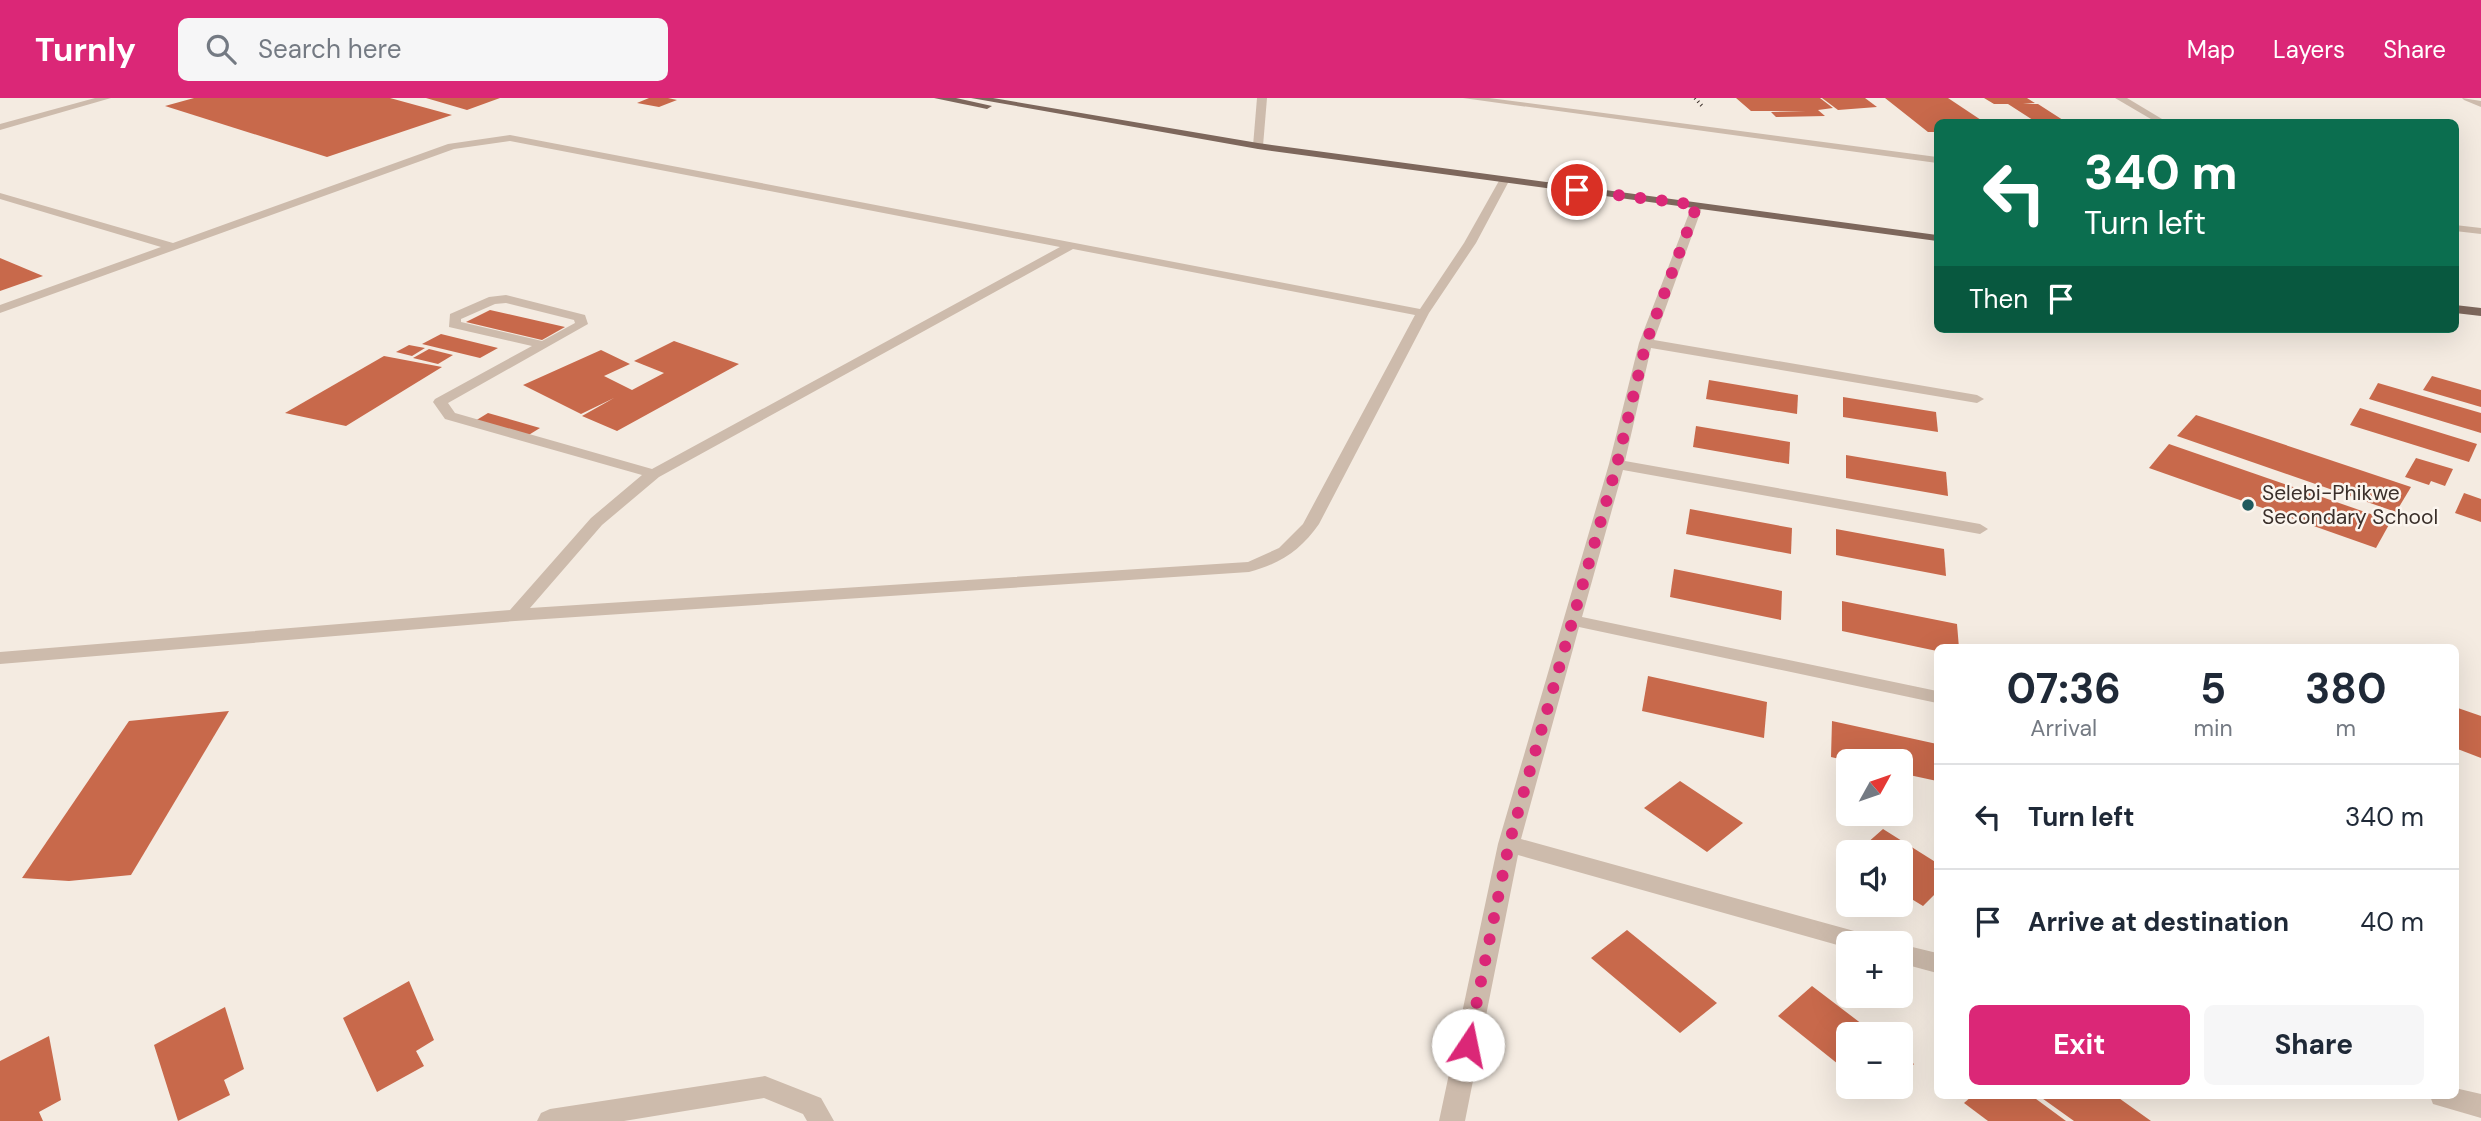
<!DOCTYPE html>
<meta charset="utf-8">
<style>
body{margin:0;font-family:"DM Sans",sans-serif;background:#f6f6f7;color:#1f2937;height:100vh;display:flex;flex-direction:column;font-size:26px;white-space:nowrap}
*{box-sizing:border-box;margin:0}
p{font-size:23px;color:#747a83}
.icon{flex:none;width:38px;height:38px;fill:none;stroke:currentColor;stroke-width:2;stroke-linecap:round;stroke-linejoin:round}
.map{position:relative;flex:1;overflow:hidden}
.drawer{position:absolute;left:1934px;top:546px;width:525px;height:455px;display:flex;flex-direction:column;background:#fff;border-radius:10px;box-shadow:0 7px 28px #0002}
.drawer>*{flex:none}
.banner{position:absolute;left:1934px;top:21px;width:525px;height:214px;border-radius:10px;box-shadow:0 7px 28px #0002;background:#0b6e4f;color:#fff;overflow:hidden}
.needle{width:46px;rotate:50deg}
.fabs{position:absolute;left:1836px;top:651px;display:grid;gap:14px}
.fabs a{display:grid;place-items:center;width:77px;height:77px;border-radius:10px;background:#fff;box-shadow:0 7px 28px #0002;font-size:35px}
.pin{position:absolute;display:grid;place-items:center;width:60px;height:60px;color:#fff;margin:-30px;border:4px solid #fff;border-radius:50%;box-shadow:0 2px 7px #0007}
.me{position:absolute;width:77px;margin:-38px;rotate:11deg;stroke-linejoin:round;filter:drop-shadow(0 0 5px #0008)}
.turn{display:flex;align-items:center;gap:24px;height:147px;padding:0 35px;font-size:32px}
.turn .icon{width:91px;height:91px;stroke-width:2.5}
.turn b{display:block;font-size:49px;line-height:60px}
.then{display:flex;align-items:center;height:66px;padding:0 35px;background:#0003;gap:14px;font-size:26px}
.eta{display:flex;justify-content:space-evenly;align-items:center;height:119px;text-align:center}
.eta b{font-size:42px;font-weight:700;line-height:49px}
.primary-button{display:flex;gap:14px;margin-top:auto;padding:14px 35px}
.primary-button a{flex:1;height:80px;border-radius:10px;background:#db2777;color:#fff;font-size:28px;font-weight:700;line-height:80px;text-align:center}
.primary-button a+a{background:#f6f6f7;color:#1f2937}
ul{padding:0;list-style:none}
li{display:flex;align-items:center;gap:21px;height:105px;padding:0 35px;border-top:2px solid #e0e1e3}
li div{flex:1}
li b{display:block;font-size:26px}
li em{font-style:normal}
header{display:flex;align-items:center;gap:42px;box-sizing:border-box;height:98px;padding:0 35px;background:#db2777;color:#fff}
header strong{font-size:33px}
nav{display:flex;gap:38px;margin-inline-start:auto;font-size:24px}
.search{width:490px;height:63px;background:#f6f6f7;display:flex;align-items:center;gap:18px;box-sizing:border-box;padding:0 24px;border-radius:10px;color:#747a83;font-size:26px}
.map>svg:first-child{display:block}
.building{fill:#c8694b}
.lines{fill:none;stroke-linecap:round;stroke-linejoin:round}
.minor{fill:#cdbbac;fill-rule:evenodd}
.major{fill:#7d675c;fill-rule:evenodd}
.rail{stroke:#3b302b;stroke-width:3.5;stroke-dasharray:1 3.5;stroke-linecap:butt}
.route{stroke:#db2777;stroke-width:12;stroke-dasharray:0 21.6}
.poi-dot{fill:#1f5a5e;stroke:#fbf5ee;stroke-width:2.5}
.labels{text-anchor:middle;stroke-width:5;stroke-linejoin:round;paint-order:stroke}
.poi-label{font-size:21px;fill:#3b302b;stroke:#fbf5ee;text-anchor:start}
</style>
<header>
<strong>Turnly</strong>
<div class="search"><svg class="icon" aria-label="search" viewBox="0 0 24 24"><circle cx="10" cy="10" r="6"/><path d="M15 15l6 6"/></svg>Search here</div>
<nav><a>Map</a><a>Layers</a><a>Share</a></nav>
</header>
<div class="map">
<svg width="2481" height="1023" viewBox="0 0 2481 1023">
<rect width="100%" height="100%" fill="#f4ebe1"/>
<g class="building">
<polygon points="194,0 390,0 452,17 327,59 165,8"/>
<polygon points="426,0 500,0 467,12"/>
<polygon points="649,0 668,0 677,2 659,9 637,5"/>
<polygon points="1736,0 1820,0 1833,10 1818,12 1825,18 1776,19 1771,14 1806,13 1751,13"/>
<polygon points="1822,0 1865,0 1877,9 1838,12"/>
<polygon points="1885,0 1948,0 1984,24 1937,24 1937,34 1928,34"/>
<polygon points="1984,0 2027,0 2035,5 2023,6 2038,6 2066,24 2036,24 2008,6 1994,6"/>
<polygon points="0,160 43,178 0,193"/>
<polygon points="490,212 565,229 542,242 466,224"/>
<polygon points="441,236 498,250 480,260 422,246"/>
<polygon points="674,243 739,266 617,333 582,318 614,300 581,316 523,287 601,252 630,266 604,278 632,292 664,275 634,263"/>
<polygon points="409,247 425,250 412,258 396,254"/>
<polygon points="429,251 453,257 438,266 413,260"/>
<polygon points="384,258 442,269 346,328 285,315"/>
<polygon points="2432,278 2481,292 2481,309 2423,292"/>
<polygon points="1709,282 1798,297 1797,316 1706,301"/>
<polygon points="2378,285 2481,315 2481,335 2369,301"/>
<polygon points="1843,299 1936,314 1938,334 1843,319"/>
<polygon points="2360,310 2477,346 2469,364 2350,327"/>
<polygon points="488,315 540,330 527,338 475,323"/>
<polygon points="2196,317 2411,389 2396,414 2177,338"/>
<polygon points="1696,328 1790,344 1789,366 1693,349"/>
<polygon points="2169,346 2391,423 2376,450 2149,370"/>
<polygon points="1846,357 1946,374 1948,398 1846,380"/>
<polygon points="2416,360 2453,371 2445,388 2431,383 2429,387 2405,379"/>
<polygon points="2464,395 2481,401 2481,424 2455,415"/>
<polygon points="1690,411 1792,430 1791,456 1686,436"/>
<polygon points="1836,431 1944,451 1946,478 1836,457"/>
<polygon points="1674,471 1782,493 1781,522 1670,499"/>
<polygon points="1842,503 1957,526 1959,550 1937,550 1937,553 1842,533"/>
<polygon points="1648,578 1767,604 1764,640 1642,613"/>
<polygon points="2455,609 2481,618 2481,660 2455,650"/>
<polygon points="229,613 131,777 69,783 22,780 129,623"/>
<polygon points="1832,623 1937,646 1937,683 1900,675 1900,663 1848,663 1831,659"/>
<polygon points="1680,683 1743,725 1707,754 1644,710"/>
<polygon points="1883,731 1937,765 1937,794 1923,808 1900,794 1900,754 1857,754"/>
<polygon points="1627,832 1717,905 1680,935 1591,860"/>
<polygon points="409,883 434,942 416,953 424,968 377,994 343,920"/>
<polygon points="1812,888 1875,936 1848,936 1848,974 1778,918"/>
<polygon points="225,909 244,971 224,982 230,997 178,1023 154,947"/>
<polygon points="49,938 61,1002 39,1014 43,1023 0,1023 0,963"/>
<polygon points="1900,956 1914,966 1900,980"/>
<polygon points="1866,989 1892,989 1880,1000"/>
<polygon points="1972,998 2032,998 2066,1023 1988,1023 1964,1005"/>
<polygon points="2039,998 2116,998 2151,1023 2074,1023"/>
</g>
<g class="lines">
<g class="minor">
<polygon points="95,0 111,0 0,32 0,26"/>
<polygon points="1257,0 1267,0 1263,48 1258,51 1253,48"/>
<polygon points="1463,0 1489,0 1937,59 1937,65"/>
<polygon points="2115,0 2127,0 2167,24 2156,24"/>
<polygon points="2462,0 2481,3 2481,9 2464,2"/>
<path d="M510,37L1420,211L1464,145L1500,81L1509,83L1476,145L1429,215L1319,426C1301,452 1280,466 1249,474L515,523L0,566V554L510,512L591,420L642,377L445,321L433,304L435,301L532,248L449,229L450,216L489,199L506,197L585,217L588,226L448,305L455,315L652,371L1060,149L510,43L454,51L0,215V207L161,149L0,101V95L173,145L448,46ZM1073,151L1415,217L1303,426L1279,450L1248,464L530,510L602,427L659,379ZM506,205L574,222L575,225L542,243L461,224V221L495,206Z"/>
<polygon points="1693,105 1703,107 1654,242 1977,297 1984,301 1977,305 1651,250 1625,363 1980,426 1988,431 1980,436 1623,372 1582,519 1937,593 1937,605 1579,529 1521,741 1865,836 1873,838 1876,845 1848,845 1848,850 1518,757 1465,1023 1439,1023 1498,746 1609,366 1639,245"/>
<polygon points="2455,127 2481,130 2481,136 2455,133"/>
<polygon points="1900,846 1937,855 1937,875 1900,865"/>
<polygon points="765,978 821,1000 834,1023 807,1023 803,1016 764,1000 624,1023 537,1023 541,1015 550,1011"/>
<polygon points="2455,990 2481,996 2481,1020 2433,1006 2430,998 2455,998"/>
</g>
<g class="major">
<polygon points="934,0 956,0 992,8 987,11"/>
<polygon points="971,0 993,0 1258,45 1937,137 1937,143 1258,51"/>
<polygon points="2455,207 2481,210 2481,218 2455,215"/>
</g>
<polyline class="rail" points="1695,0 1703,9"/>
</g>
<g class="lines">
<polyline class="route" points="1468,947 1509,746 1617,366 1646,245 1697,107 1577,92"/>
</g>
<circle class="poi-dot" cx="2248" cy="407" r="7"/>
<g class="labels">
<g class="poi-label">
<text x="2262" y="402">Selebi-Phikwe<tspan x="2262" dy="24">Secondary School</tspan></text>
</g>
</g>
</svg>
<div class="fabs">
<a><svg class="needle" viewBox="-14 -14 28 28"><path d="M0-13l5 13h-10z" fill="#e53935"/><path d="M0 13l5-13h-10z" fill="#747a83"/></svg></a>
<a><svg class="icon" aria-label="sound" viewBox="0 0 24 24"><path d="M4 9h4l5-4v14l-5-4H4zM17 9q2 3 0 6"/></svg></a>
<a>+</a>
<a>−</a>
</div>
<div class="pin" style="left:1577px;top:92px;background:#d93025"><svg class="icon" aria-label="arrive" viewBox="0 0 24 24"><path d="M6 21V4h12l-3 4 3 4H6"/></svg></div>
<svg class="me" style="left:1468px;top:947px" viewBox="-20 -20 40 40"><circle r="19" fill="#fff"/><path d="M0-13L10 11 0 6-10 11z" fill="#db2777"/></svg>
<div class="banner">
<div class="turn"><svg class="icon" aria-label="left" viewBox="0 0 24 24"><path d="M17 20v-9H6M10 6l-5 5 5 5"/></svg><div><b>340 m</b>Turn left</div></div>
<div class="then">Then<svg class="icon" aria-label="arrive" viewBox="0 0 24 24"><path d="M6 21V4h12l-3 4 3 4H6"/></svg></div>
</div>
<section class="drawer">
<div class="eta">
<div><b>07:36</b><p>Arrival</p></div>
<div><b>5</b><p>min</p></div>
<div><b>380</b><p>m</p></div>
</div>
<ul>
<li><svg class="icon" aria-label="left" viewBox="0 0 24 24"><path d="M17 20v-9H6M10 6l-5 5 5 5"/></svg><div><b>Turn left</b></div><em>340 m</em></li>
<li><svg class="icon" aria-label="arrive" viewBox="0 0 24 24"><path d="M6 21V4h12l-3 4 3 4H6"/></svg><div><b>Arrive at destination</b></div><em>40 m</em></li>
</ul>
<div class="primary-button"><a>Exit</a><a>Share</a></div>
</section>
</div>
